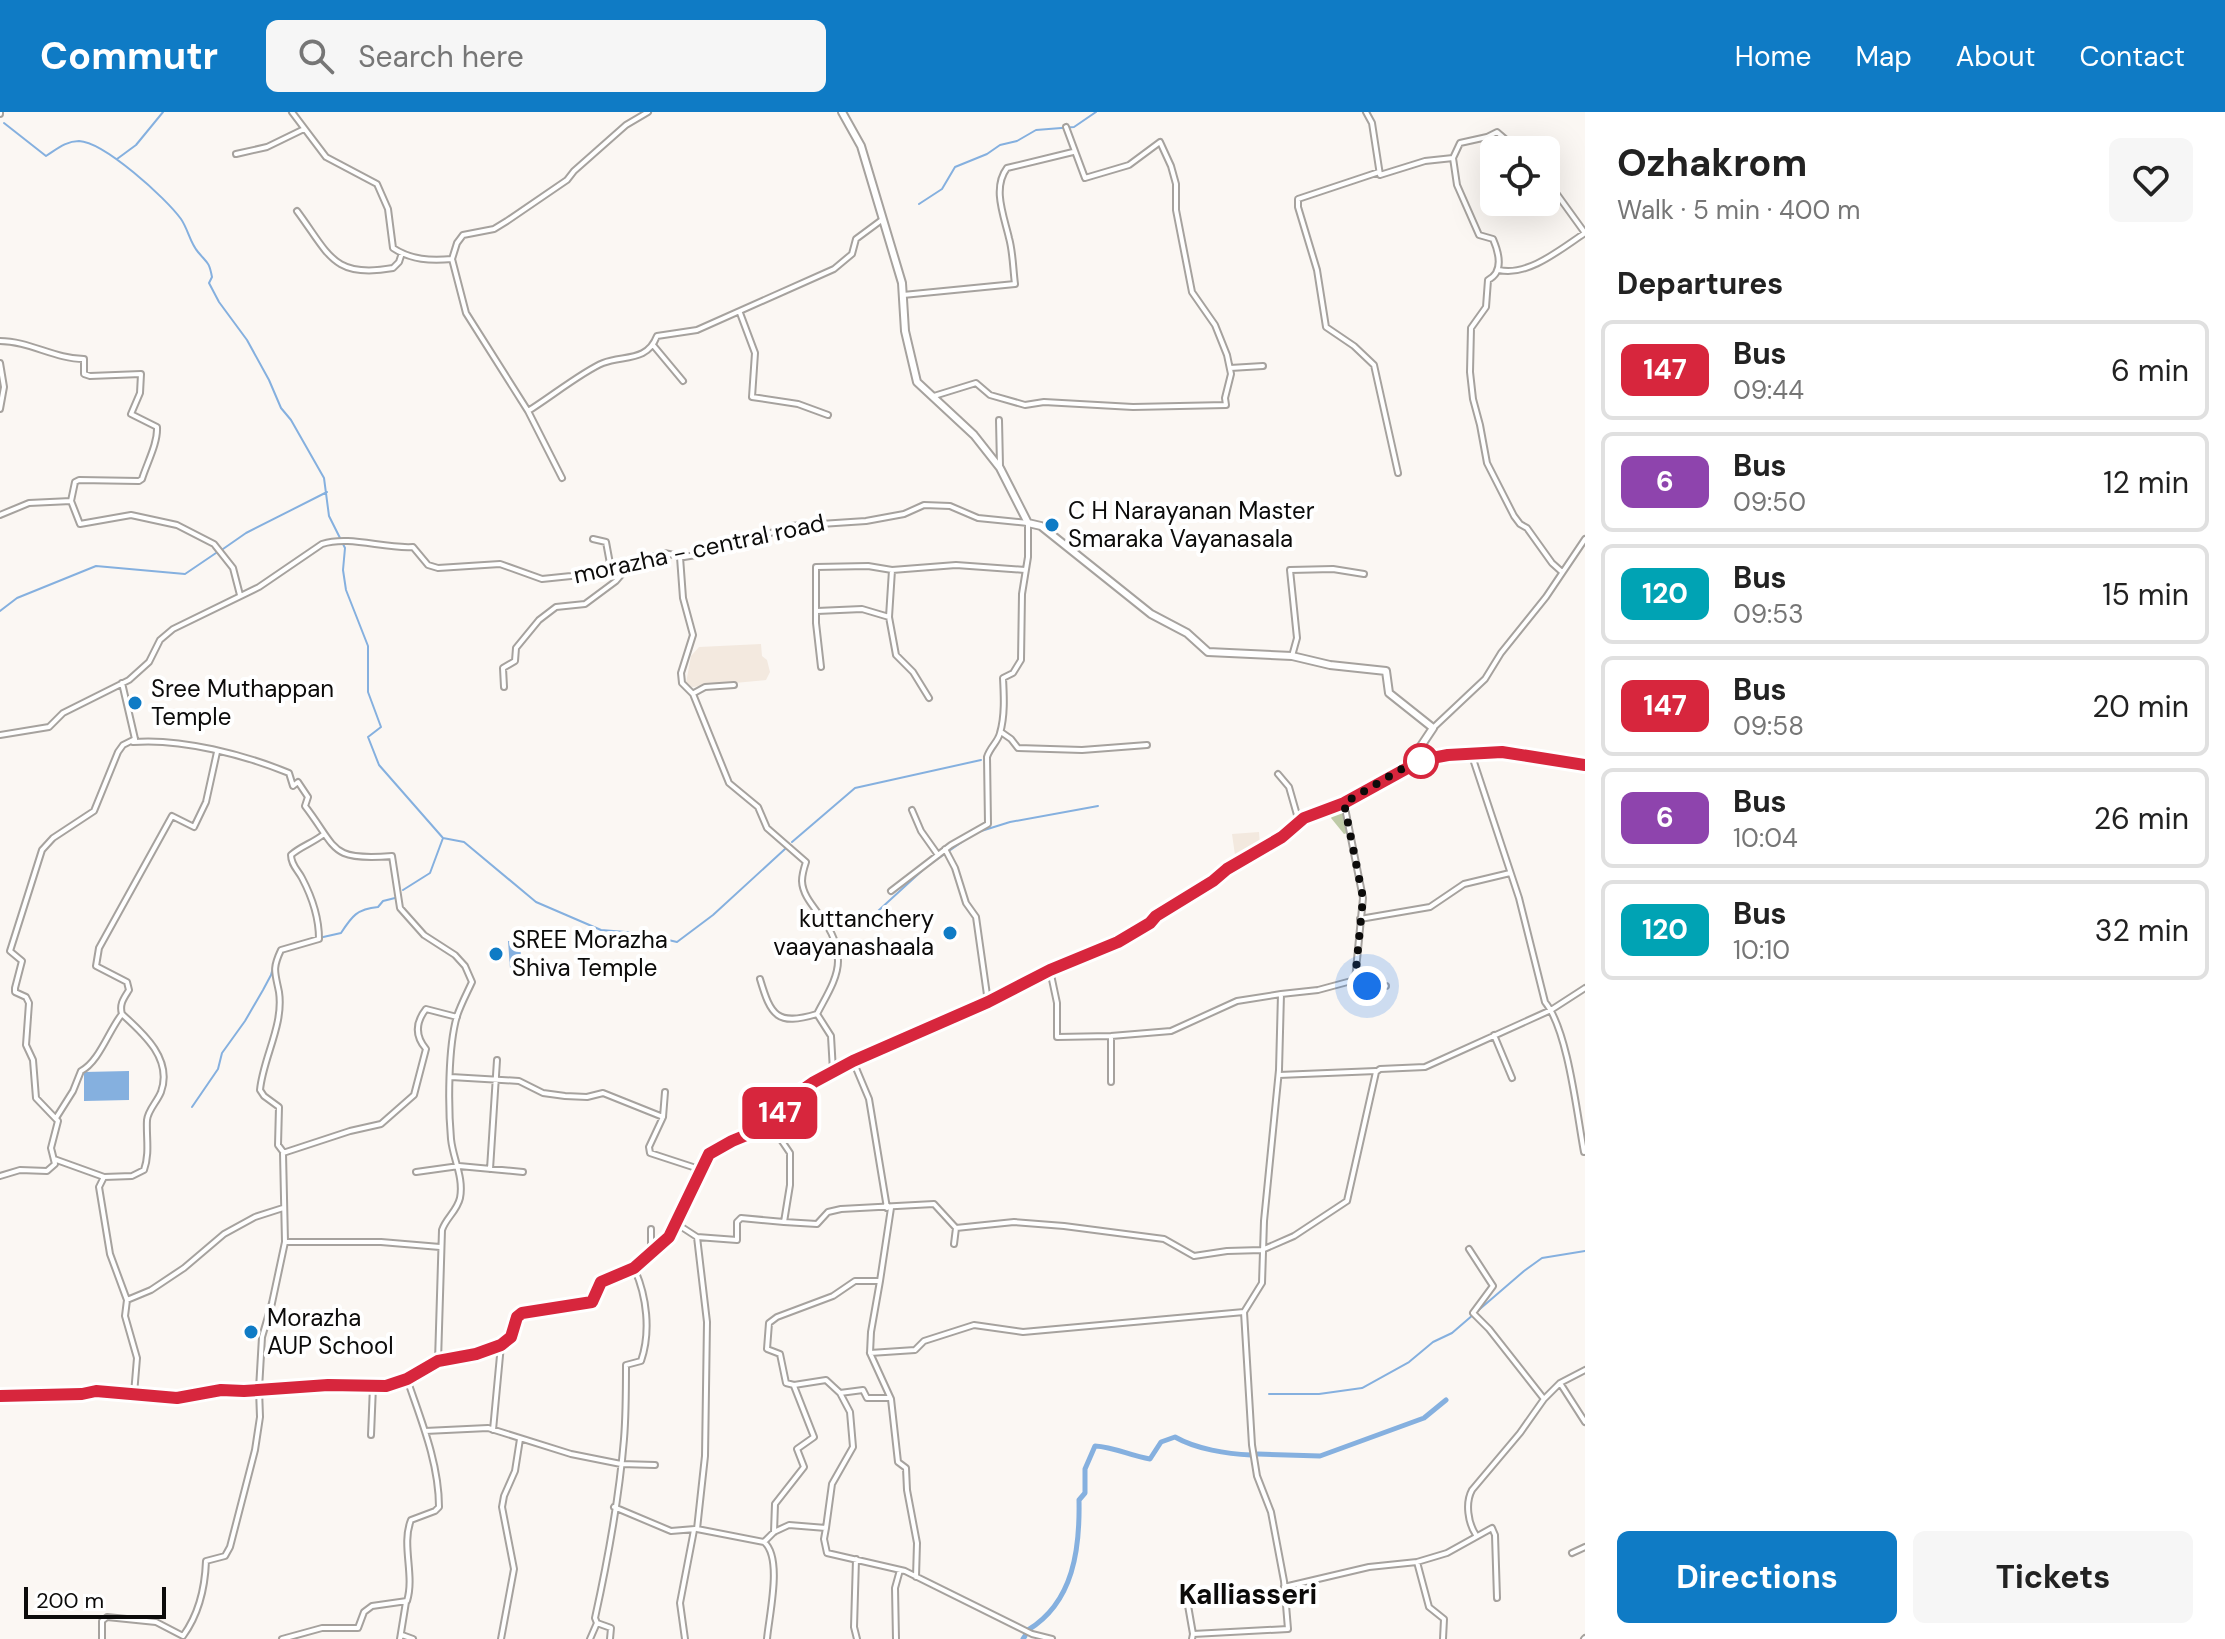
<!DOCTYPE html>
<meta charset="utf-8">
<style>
body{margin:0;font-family:"DM Sans",sans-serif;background:#f6f6f6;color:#222;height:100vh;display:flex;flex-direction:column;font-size:30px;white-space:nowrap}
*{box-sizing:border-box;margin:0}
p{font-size:26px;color:#767676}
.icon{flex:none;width:44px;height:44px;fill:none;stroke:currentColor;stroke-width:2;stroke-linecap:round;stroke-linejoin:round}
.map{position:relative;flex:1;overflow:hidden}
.sheet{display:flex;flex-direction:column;background:#fff;width:640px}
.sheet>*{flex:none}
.badge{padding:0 16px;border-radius:12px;font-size:28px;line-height:52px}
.fabs{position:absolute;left:1480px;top:24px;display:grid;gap:16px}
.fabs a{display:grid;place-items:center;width:80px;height:80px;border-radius:12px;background:#fff;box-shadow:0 8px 32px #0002;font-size:40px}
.scale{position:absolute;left:24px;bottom:20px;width:142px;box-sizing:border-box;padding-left:8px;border:4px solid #0c0b0a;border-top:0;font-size:22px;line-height:28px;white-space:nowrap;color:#0c0b0a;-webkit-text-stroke:6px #fff;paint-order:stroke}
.you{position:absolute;width:40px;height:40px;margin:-20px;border:6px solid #fff;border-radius:50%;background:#1a73e8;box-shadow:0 0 0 12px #1a73e833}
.map>.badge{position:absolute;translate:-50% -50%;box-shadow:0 0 0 4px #fff}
h2{padding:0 32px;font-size:30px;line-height:72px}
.round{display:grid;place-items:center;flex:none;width:84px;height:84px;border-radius:12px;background:#f6f6f6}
.head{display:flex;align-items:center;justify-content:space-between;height:136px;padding:0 32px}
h1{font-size:38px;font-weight:700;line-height:60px}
.cta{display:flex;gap:16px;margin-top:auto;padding:16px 32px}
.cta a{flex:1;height:92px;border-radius:12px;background:#0f7bc5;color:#fff;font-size:32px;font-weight:700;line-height:92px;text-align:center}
.cta a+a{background:#f6f6f6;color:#222}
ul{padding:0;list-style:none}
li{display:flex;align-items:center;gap:24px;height:100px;margin:0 16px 12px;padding:0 16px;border:4px solid #e0e0e0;border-radius:12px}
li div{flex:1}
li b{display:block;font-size:30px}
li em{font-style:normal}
li .badge{min-width:88px;font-weight:700;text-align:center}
header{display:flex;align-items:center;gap:48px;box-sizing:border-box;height:112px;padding:0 40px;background:#0f7bc5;color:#fff}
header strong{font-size:38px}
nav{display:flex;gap:44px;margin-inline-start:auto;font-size:28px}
.search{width:560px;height:72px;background:#f6f6f6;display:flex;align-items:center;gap:20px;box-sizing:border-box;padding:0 28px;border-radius:12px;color:#767676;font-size:30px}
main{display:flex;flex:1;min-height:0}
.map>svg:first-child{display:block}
.built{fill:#f3e9df}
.green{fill:#becaa7}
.water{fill:#85b0df}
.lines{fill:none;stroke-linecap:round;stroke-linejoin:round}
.stream{stroke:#85b0df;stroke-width:2}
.canal{stroke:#85b0df;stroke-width:5}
.street-casing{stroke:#a6a29e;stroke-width:8}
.secondary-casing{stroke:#a6a29e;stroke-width:10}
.street{stroke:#fff;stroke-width:4}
.secondary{stroke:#fff;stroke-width:6}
.line-casing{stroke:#fff;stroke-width:18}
.line{stroke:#d7263d;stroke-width:12}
.walk{stroke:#0c0b0a;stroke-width:8;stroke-dasharray:0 14.4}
.poi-dot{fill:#0f7bc5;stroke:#fff;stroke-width:3}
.stop-dot{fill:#fff;stroke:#d7263d;stroke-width:4}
.labels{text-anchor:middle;stroke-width:8;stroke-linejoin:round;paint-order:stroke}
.poi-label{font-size:24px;fill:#0c0b0a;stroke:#fff;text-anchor:start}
.street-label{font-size:24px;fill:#0c0b0a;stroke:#fff}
.quarter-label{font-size:28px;font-weight:bold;fill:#0c0b0a;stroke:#fff}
</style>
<header>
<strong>Commutr</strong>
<div class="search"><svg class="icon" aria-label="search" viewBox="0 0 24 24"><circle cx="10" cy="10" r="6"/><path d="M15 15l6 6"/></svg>Search here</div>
<nav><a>Home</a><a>Map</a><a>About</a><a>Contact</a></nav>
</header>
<main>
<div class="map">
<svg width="1585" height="1527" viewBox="0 0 1585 1527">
<rect width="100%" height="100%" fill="#fbf7f3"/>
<path class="built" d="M 761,532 L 762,544 L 767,548 L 770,560 L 766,568 L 692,575 L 686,571 L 691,544 L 699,535 Z
M 1259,720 L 1260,734 L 1239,745 L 1235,743 L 1232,722 Z"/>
<path class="green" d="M 1344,699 L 1347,721 L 1344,722 L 1331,706 L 1333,700 Z"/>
<path class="water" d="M 508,829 L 520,829 L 521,847 L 517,847 L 516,855 L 510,856 Z
M 129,959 L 129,988 L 84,989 L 84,960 Z"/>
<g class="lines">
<path class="stream" d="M 4,11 L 46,44 C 57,37 66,29 79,29 C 104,30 166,86 181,107 C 188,117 190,131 198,140 C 207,151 209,149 212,165 L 209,171 L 219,190 L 247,228 L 269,268 L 281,296 L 291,308 L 324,366 L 329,404 L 345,436 L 343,458 L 346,478 L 368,534 L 368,580 L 381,615 L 368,625 L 379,653 L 443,726 L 464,730 L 536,790 L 601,818 L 638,821 L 677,830 L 713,803 L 785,737
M 117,47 L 136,33 L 163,0
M 919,92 L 942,77 L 955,55 L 987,42 L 1000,33 L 1017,29 L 1036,18 L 1074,15 L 1096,0
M 223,437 L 246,421 L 327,380
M 0,499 L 17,486 L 96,454 L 185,462 L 216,441
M 978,720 L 1010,710 L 1098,694
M 792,730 L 855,676 L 981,648
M 403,778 L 430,761 L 443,726
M 869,803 L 878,799 L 926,755 L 969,725
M 301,830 L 341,821 C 352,804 357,797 378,795 L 383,789 L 395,786
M 192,995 L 218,957 L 222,941 L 245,909 L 263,878 L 271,863 L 275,848
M 1269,1282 L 1319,1282 L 1362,1276 L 1409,1250 L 1433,1230 L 1452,1221 L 1524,1159 L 1542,1146 L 1585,1139"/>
<path class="canal" d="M 1258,1342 L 1320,1344 L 1424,1306 L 1446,1288
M 1028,1518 C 1074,1490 1080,1436 1079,1388 L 1085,1381 L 1085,1357 L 1095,1334 C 1115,1335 1130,1344 1150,1347 L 1161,1330 L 1175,1325 C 1196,1337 1227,1342 1251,1343
M 1023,1527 L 1025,1524"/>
<g class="street-casing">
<path id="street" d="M 292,0 L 326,45 L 377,72 L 388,97 L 393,136 C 411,148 431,149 452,147 L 457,131 L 463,123 L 494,117 L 507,109 L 567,68 L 574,59 L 626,13 L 648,0
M 1366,0 L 1372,11 L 1380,63 L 1425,49 L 1453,46 L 1457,73 L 1479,123 L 1493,127 C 1499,141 1504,160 1488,168 L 1486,195 L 1471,216 L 1470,260 L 1473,287 L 1480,313 L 1487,351 L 1514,404 L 1520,412 L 1527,416 L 1552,451 L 1562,460
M 0,2 L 0,0
M 236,42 L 267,35 L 304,17
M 1453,46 L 1460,31 L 1487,25 L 1497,20 L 1518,38
M 1379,60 L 1298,87 L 1298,95 L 1317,158 L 1326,215 L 1354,234 L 1374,253 L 1398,361
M 297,99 C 329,142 333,167 393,156 L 399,150 L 402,141
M 452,147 L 466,201 L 528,299 L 562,366
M 1499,158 C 1528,165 1562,136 1585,121 L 1546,67
M 903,183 L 1015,172 C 1013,157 1013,140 1009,126 C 1004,104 992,76 1007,56 L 1073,40
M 740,201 L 755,241 L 752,285 L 798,292 L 828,303
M 0,229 C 29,229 55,247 84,247 L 84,262 L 90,264 L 141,262 L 140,281 L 131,302 L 157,315 C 158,331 147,351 142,367 L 139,369 L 79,368 L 75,370 L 71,389
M 653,233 L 683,269
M 0,251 L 4,275 L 0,297
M 1230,256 L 1263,254
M 934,284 L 976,271 L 990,283 L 1025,293 L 1044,290 L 1133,295 L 1226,293 L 1225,286 L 1231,262 L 1227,243 L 1215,213 L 1192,180 L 1176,98 L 1176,72 L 1171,54 L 1160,30 L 1129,53 L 1085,66 L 1066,15
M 528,299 C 548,287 583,259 603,251 C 624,243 647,250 657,224 L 697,218 L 834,157 L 852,142 L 856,127 L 883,107
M 999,308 L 1000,354
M 0,403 L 29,391 L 71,389 L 80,412 L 131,403 L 177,413 L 214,432 L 233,456 L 240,483
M 593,427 L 606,430 L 611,457
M 680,445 L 683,486 L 693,523 L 681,561 L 682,571 L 693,582 L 729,671 L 758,695 L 767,716 L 806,750 C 804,756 802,763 802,769 C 803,795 838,810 838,849 C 838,867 825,886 817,902 L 831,924 L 833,959
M 892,458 L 889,505 L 896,543 L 913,560 L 929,586
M 817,499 L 862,497 L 889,505
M 1292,544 L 1297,526 L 1290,458 L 1333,457 L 1364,462
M 821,555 L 816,511 L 816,455 L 868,454 L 892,458 L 956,453 L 1025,458
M 504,575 L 503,556 L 515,549 L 516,536 L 539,508 L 556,495 L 585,492 L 616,469 L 622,462 L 623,453
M 694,581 L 705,575 L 734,573
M 1433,616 L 1485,567 L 1501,541 L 1546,485 L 1585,427
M 1001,620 L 1011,627 L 1018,636 L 1082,638 L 1147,633
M 0,623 L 49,615 L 63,601 L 129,568 L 149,550 L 160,528 L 173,517 L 259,475 L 322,432 C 350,423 383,437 413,435 L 428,453 L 438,456 L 500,452 L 542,467 L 571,464 L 611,457 L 664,441 L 684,445 L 696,443 L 734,434 L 790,414 L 866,409 L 904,402 L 924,393 L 950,394 L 978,406 L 1028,411 L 1028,445 L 1022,482 L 1021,548 L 1013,561 L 1003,566 C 1004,584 1005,604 1000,621 C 998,630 990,635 987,645 L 988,712 L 951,733 L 891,779
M 133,630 C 181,626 245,643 289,661 L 293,674 L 298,670 L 308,685 L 305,694 C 338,737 329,749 392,744 L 400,796 L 424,823 L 455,843 L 465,854 L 472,870 C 467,881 461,892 457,904 C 448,935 448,994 451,1027 C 453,1047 464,1065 460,1086 C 457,1099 446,1106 442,1118 L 438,1249
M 1471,641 L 1519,786 L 1545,890 C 1568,918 1577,1003 1584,1040
M 1278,662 L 1289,675 L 1299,710
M 912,698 L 921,719 L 938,743
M 945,737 L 955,756 L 966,791 L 976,805 L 988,890
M 1360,807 L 1430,795 L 1464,772 L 1510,761
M 1050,858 L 1057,891 L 1057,925 L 1111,924 L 1171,919 L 1237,889 L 1281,882
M 760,867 C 771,904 777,914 817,902
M 1355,868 L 1367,874 L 1386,874
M 122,902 C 143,921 173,947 161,980 C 157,990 148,998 147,1008 C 146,1025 150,1041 144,1058 L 132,1064 L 104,1065 L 99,1075 L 110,1142 L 127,1188 L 125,1204 L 137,1246 L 134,1282
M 1494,923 L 1512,966
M 1111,924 L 1111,970
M 853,949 L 869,987 L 887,1096
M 1279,963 L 1376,959
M 451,965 L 519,969 L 543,981 L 565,984 L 587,985 L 603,981 L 663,1005 L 649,1035 L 650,1041 L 702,1058
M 663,1005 L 665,980
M 56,1006 L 73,979 L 81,959 C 99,950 109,918 122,902 C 119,892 124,886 129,878 L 127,870 L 96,854 L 99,836 L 172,704 L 194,715 L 206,690 L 217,640
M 284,1041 L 278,1033 L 279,995 L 264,984 L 260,978 C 263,946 284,913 279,880 C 275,860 272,857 281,838 L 319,827 C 319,806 312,785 302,766 C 298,758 291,753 291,743 C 301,734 313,731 324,722
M 54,1047 L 104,1065
M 490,1057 L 497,948
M 416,1060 L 459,1054 L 523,1060
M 0,1064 L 20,1058 L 47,1059 L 55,1052 L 51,1036 L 58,1009 L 36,986 L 33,948 L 26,933 L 29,891 L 26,885 L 15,880 L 15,876 L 22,849 L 10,839 L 42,738 L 53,726 L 94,699 L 118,640 L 123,633 L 135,627 L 122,571
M 784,1110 L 817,1112 L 828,1100 L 841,1097 L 934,1092 L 956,1116 L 1014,1110 L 1064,1114 L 1164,1127 L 1194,1144 L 1227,1139 L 1262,1138 L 1294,1124 L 1347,1089 L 1376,960 L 1380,957 L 1425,955 L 1551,898 L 1585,876
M 677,1112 L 697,1125 L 707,1210 L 705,1344 L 697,1417 L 764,1430 C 783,1446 769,1503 767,1527
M 651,1117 L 651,1140
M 697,1125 L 737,1128 L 737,1110 L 741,1106 L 784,1110 L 790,1073 L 790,1041 L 771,1013
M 285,1130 L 381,1130 L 440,1135
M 954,1132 L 956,1116
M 1469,1137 L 1493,1174 L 1473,1201 L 1489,1217 L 1544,1287
M 127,1188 L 151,1178 L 184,1156 L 224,1122 L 255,1105 L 283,1096
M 870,1241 L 871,1220 L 880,1169
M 1560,1271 L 1585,1310
M 840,1281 L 826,1268 L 794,1273 L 786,1271 L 780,1242 L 767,1237 L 769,1211 L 777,1205 L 833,1184 L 855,1169 L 880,1169 L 891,1096
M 493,1318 L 501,1233
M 425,1319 L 488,1316 L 571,1342 L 621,1352 L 655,1353
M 371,1323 L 373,1274
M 614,1395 L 671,1419 L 695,1417
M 826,1416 L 824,1427 L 827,1441 L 905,1459 L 1032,1522 L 1052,1527
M 774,1420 L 775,1392 L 804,1355 L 797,1337 L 814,1325 L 794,1274
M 1476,1423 C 1468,1411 1465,1391 1472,1378 L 1520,1321 L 1544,1287 L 1560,1271 L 1585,1258
M 764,1430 L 774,1420 L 789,1413 L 826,1416 L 832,1372 L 853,1335 L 850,1300 L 840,1281 L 863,1278 L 867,1286 L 889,1286
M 1572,1441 L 1585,1435
M 856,1447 L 854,1515 L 857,1527
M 1417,1450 L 1429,1495 L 1444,1507 L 1443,1527
M 916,1465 L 917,1431 L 907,1378 L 906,1356 L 898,1350 L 891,1287 L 870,1241 L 915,1238 L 924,1229 L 974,1213 L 1023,1220 L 1244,1200
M 1284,1475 L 1369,1455 L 1417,1450 L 1447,1441 L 1492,1416 L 1495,1423 L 1497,1486
M 1186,1482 L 1193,1522
M 402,1523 L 413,1527
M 102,1527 L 102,1509 L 107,1505 L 156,1510 L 183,1524 C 199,1502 205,1476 206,1449 L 225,1444 L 230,1435 L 255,1338 L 260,1305 L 259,1277 L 262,1225 L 272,1191 L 285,1130 L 283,1041 L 350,1019 L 381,1012 L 414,983 L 426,937 C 415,924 415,911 426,897 L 457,905
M 282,1527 L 322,1516 L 358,1516 L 364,1500 L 372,1494 L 407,1489 C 415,1463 401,1433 411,1408 L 435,1399 L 439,1395 C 439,1351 421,1308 407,1267
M 400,1527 L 406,1490
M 501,1527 L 514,1457 L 502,1395 L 504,1384 L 515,1359 L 520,1327
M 590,1527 L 597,1511
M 610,1527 L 611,1516 L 597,1511 L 595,1506 C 608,1447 619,1388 624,1327 C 626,1303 626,1278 626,1253 L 641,1249 C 651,1220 647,1184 634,1156
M 685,1527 L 680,1491 L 694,1418
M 896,1527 L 895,1476 L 900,1458
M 1192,1527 L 1193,1522 L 1288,1517 L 1284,1469 L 1271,1400 L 1257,1364 L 1252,1333 L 1244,1200 L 1262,1171 L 1264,1109 L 1279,958 L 1281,882 L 1318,878 L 1355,868 L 1363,786 L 1344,691
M 1584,1527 L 1585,1526"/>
</g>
<g class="secondary-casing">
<path id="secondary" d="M 842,0 L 861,34 L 902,171 L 905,219 L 917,270 L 974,323 L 1000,356 L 1028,411 L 1041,414 L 1151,502 L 1187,521 L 1208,540 L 1292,544 L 1330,553 L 1386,559 L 1389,581 L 1433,616 L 1409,652
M 0,1284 L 96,1279 L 177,1286 L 221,1278 L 386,1274 C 407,1268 423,1254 443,1247 C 463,1240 491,1244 508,1228 C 516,1220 513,1208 522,1201 L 592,1190 L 601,1170 L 634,1156 L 669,1125 L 709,1042 L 732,1029 L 771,1013 L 797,982 L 853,949 L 988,890 L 1060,854 L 1118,830 L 1150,811 L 1156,804 L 1213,769 L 1227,757 L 1282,725 L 1304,706 L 1344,691 L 1422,648 L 1448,643 L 1502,640 L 1538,644 L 1585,653"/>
</g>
<use href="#street" class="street"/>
<use href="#secondary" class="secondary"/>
</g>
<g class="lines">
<g class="line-casing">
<path id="line" d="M 0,1284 L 82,1282 L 96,1279 L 177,1286 L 221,1278 L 244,1279 L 328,1273 L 386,1274 L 407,1267 L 438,1249 L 476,1242 L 501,1233 L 511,1225 L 517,1205 L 522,1201 L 592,1190 L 601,1170 L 634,1156 L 669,1125 L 709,1042 L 732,1029 L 771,1013 L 797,982 L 814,970 L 853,949 L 988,890 L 1050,858 L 1118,830 L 1150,811 L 1156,804 L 1213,769 L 1227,757 L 1282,725 L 1304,706 L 1344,691 L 1422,648 L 1448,643 L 1502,640 L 1585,653"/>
</g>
<use href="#line" class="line"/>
<path class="walk" d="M 1367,874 L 1355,868 L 1363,786 L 1344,691 L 1407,654 L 1421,649"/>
</g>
<g class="poi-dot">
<circle cx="1052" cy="413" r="8"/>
<circle cx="135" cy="591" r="8"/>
<circle cx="950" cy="821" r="8"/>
<circle cx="496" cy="842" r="8"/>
<circle cx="251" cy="1220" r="8"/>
</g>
<circle class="stop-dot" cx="1421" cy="649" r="16"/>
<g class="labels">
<g class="poi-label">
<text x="1068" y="407">C H Narayanan Master<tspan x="1068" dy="28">Smaraka Vayanasala</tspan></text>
<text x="151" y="585">Sree Muthappan<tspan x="151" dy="28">Temple</tspan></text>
<text x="934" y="815" text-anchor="end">kuttanchery<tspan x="934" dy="28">vaayanashaala</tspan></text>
<text x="512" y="836">SREE Morazha<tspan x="512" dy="28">Shiva Temple</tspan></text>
<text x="267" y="1214">Morazha<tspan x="267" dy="28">AUP School</tspan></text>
</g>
<g class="street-label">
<text transform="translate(699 437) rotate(-12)" y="8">morazha - central road</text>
</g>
<g class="quarter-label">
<text x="1248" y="1492">Kalliasseri</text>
</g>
</g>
</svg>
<div class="fabs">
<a><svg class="icon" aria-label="locate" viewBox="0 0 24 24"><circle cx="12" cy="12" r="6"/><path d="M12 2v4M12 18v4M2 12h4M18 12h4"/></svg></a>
</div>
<div class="scale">200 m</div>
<div class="you" style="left:1367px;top:874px"></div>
<b class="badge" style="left:780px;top:1001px;background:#d7263d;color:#fff">147</b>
</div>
<section class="sheet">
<div class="head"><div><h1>Ozhakrom</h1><p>Walk · 5 min · 400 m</p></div><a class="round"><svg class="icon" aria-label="heart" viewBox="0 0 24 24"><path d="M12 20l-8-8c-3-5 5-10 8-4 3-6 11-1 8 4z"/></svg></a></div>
<h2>Departures</h2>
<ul>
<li><span class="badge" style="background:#d7263d;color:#fff">147</span><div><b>Bus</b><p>09:44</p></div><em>6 min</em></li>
<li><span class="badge" style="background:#8e44ad;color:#fff">6</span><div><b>Bus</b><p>09:50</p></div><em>12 min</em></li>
<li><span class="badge" style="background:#00a3b4;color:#fff">120</span><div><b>Bus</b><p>09:53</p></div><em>15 min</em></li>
<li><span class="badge" style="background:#d7263d;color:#fff">147</span><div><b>Bus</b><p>09:58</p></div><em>20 min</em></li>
<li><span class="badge" style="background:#8e44ad;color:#fff">6</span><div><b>Bus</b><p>10:04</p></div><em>26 min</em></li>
<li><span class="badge" style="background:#00a3b4;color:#fff">120</span><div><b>Bus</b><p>10:10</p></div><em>32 min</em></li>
</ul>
<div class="cta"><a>Directions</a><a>Tickets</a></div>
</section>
</main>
